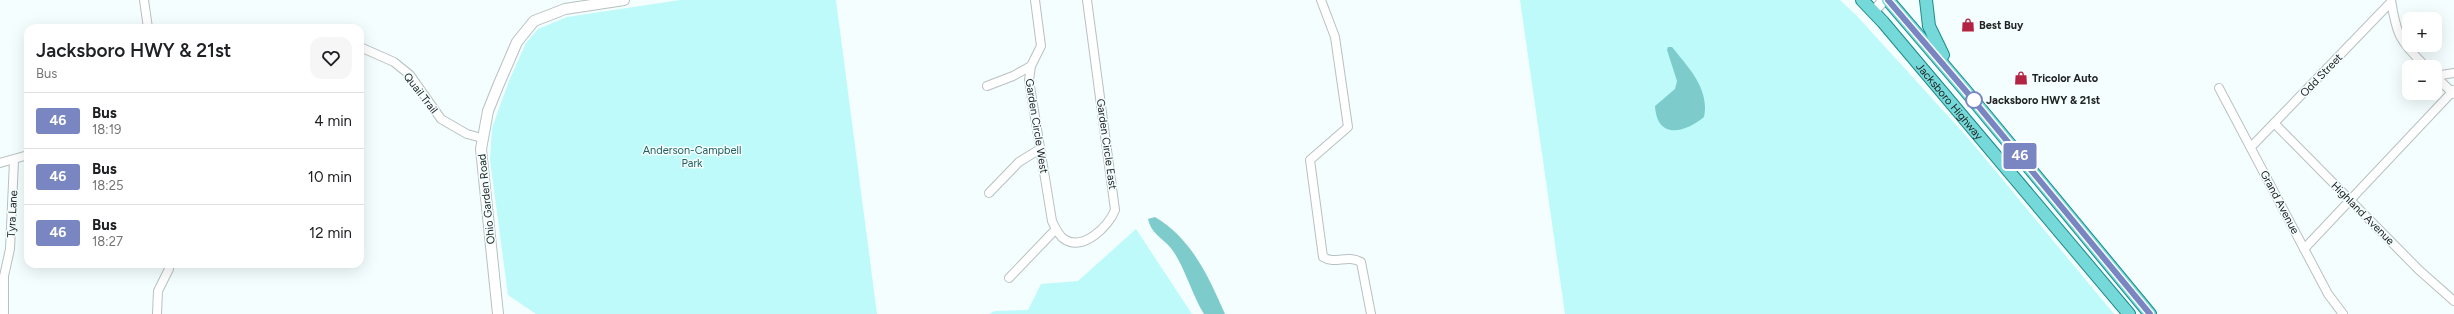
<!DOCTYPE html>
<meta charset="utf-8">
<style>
body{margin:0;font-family:Figtree,sans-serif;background:#f6f6f6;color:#202124;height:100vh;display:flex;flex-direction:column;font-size:15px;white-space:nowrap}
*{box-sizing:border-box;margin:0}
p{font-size:13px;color:#757577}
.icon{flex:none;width:22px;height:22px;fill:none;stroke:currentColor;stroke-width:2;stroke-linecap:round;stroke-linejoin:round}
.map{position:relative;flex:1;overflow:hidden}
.panel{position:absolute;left:24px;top:24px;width:340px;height:244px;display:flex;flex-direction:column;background:#fff;border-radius:12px;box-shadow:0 4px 16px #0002}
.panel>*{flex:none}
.badge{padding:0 8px;border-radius:3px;font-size:14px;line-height:26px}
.buttons{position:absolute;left:2402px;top:12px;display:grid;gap:8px}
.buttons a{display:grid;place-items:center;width:40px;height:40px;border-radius:8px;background:#fff;box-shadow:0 4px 16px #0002;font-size:20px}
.map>.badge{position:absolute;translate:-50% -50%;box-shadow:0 0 0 2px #fff}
.round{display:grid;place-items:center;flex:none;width:42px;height:42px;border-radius:12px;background:#f6f6f6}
.summary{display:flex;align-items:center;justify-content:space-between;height:68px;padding:0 12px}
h1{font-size:19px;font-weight:600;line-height:30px}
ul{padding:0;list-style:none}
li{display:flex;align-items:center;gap:12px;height:56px;padding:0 12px;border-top:1px solid #e0e0e0}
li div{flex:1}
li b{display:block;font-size:15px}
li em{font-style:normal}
li .badge{min-width:44px;font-weight:700;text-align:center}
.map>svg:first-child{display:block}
.green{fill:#befafa}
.water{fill:#7dcbcb}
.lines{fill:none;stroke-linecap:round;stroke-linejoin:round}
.minor-casing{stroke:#b8c1c0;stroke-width:10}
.tertiary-casing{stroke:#b8c1c0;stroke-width:12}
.primary-casing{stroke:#1c8989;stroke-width:14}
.minor{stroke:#fff;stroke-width:8}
.tertiary{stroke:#fff;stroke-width:10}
.primary{stroke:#75d9d9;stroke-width:12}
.line-casing{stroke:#fff;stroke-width:9}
.line{stroke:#7986c2;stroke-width:6}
.stop-dot{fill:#fff;stroke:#7986c2;stroke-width:2}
.labels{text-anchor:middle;stroke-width:3;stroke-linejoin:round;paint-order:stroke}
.poi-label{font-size:11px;font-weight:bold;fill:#212424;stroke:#f4fefe;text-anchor:start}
.street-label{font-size:11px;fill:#212424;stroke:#f4fefe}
.stop-label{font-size:11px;font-weight:bold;fill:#212424;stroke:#f4fefe;text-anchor:start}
.park-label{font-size:11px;fill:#216162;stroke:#f4fefe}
</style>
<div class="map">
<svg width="2454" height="314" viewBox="0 0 2454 314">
<rect width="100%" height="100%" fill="#f4fefe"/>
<path class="green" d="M 680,0 L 836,0 L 877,314 L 536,314 L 508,295 L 490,160 L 492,128 L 509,81 L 526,43 L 538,29 L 567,17 Z
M 1520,0 L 1840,0 L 1857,16 L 1968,138 L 2114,314 L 1565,314 Z
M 1136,229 L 1192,314 L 989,314 L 995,311 L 1028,310 L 1041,284 L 1078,281 Z"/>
<path class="water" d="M 1668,47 L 1672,47 C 1688,67 1710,89 1704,117 C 1685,133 1657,140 1655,106 L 1675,89 L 1677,81 L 1667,50 Z
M 1155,217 C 1192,239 1208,276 1225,314 L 1204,314 C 1192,295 1183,262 1170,247 C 1161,237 1151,233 1148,219 Z"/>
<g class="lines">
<g class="minor-casing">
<path id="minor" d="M 144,0 L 148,28
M 1035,0 L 1041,46 L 1031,66 L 1029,80 L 1052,221 C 1055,227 1058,235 1064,239 C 1083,252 1109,226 1115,210 L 1087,0
M 1321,0 L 1335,37 L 1348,127 L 1310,160 L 1323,257 C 1336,265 1346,254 1361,262 L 1371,314
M 2391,0 C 2397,38 2400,40 2426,67
M 360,47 L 394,62 L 410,75 L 441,119 L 467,134 L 482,138
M 2435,76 L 2454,94
M 2435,76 L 2454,73
M 987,86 L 1013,76 L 1031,66
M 2219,88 L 2328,294 L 2343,314
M 2274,123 L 2419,270 L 2454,301
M 2251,147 L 2391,2
M 0,163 L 28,155
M 989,193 L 1019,162 L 1040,149
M 2304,249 L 2454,90
M 1009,278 L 1056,229
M 4,314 L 4,276 L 10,249 L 14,161
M 157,314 L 158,291 L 169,269 L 168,264"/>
</g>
<g class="tertiary-casing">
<path id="tertiary" d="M 1874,11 L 1884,0
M 498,314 L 481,149 L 488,111 L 498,86 L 517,42 L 534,21 L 565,9 L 624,0"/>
</g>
<g class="primary-casing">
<g id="primary">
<path id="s1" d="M 1862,0 L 1883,22 L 2129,314"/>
<path d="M 1888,0 L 1965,90 L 2150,314"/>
<path d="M 1926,0 L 1929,26 L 1943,55"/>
</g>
</g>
<use href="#minor" class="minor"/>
<use href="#tertiary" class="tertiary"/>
<use href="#primary" class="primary"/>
</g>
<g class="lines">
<g class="line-casing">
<path id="line" d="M 1888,0 L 1965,90 L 2150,314"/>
</g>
<use href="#line" class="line"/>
</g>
<defs>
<g id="shop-bare" transform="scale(1.08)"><path d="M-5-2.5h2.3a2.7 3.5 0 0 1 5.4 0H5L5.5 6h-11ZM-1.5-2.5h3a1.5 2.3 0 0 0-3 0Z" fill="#b52342" stroke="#f4fefe" stroke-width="2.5" paint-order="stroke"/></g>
</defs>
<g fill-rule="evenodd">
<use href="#shop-bare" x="1968" y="25"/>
<use href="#shop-bare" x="2021" y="78"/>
</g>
<circle class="stop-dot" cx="1974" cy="100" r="8"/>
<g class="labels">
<g class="poi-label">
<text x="1979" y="29">Best Buy</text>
<text x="2032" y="82">Tricolor Auto</text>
</g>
<g class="street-label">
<text transform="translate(2321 75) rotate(-46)" y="4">Odd Street</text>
<text transform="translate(421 93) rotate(52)" y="4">Quail Trail</text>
<text dy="4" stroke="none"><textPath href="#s1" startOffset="134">Jacksboro Highway</textPath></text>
<text transform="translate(1037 126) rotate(81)" y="4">Garden Circle West</text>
<text transform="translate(1107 144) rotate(82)" y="4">Garden Circle East</text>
<text transform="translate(486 199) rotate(-96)" y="4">Ohio Garden Road</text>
<text transform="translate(2280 202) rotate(62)" y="4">Grand Avenue</text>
<text transform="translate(2363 213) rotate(45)" y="4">Highland Avenue</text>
<text transform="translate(12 214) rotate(-87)" y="4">Tyra Lane</text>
</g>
<g class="stop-label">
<text x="1986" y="104">Jacksboro HWY &amp; 21st</text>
</g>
<g class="park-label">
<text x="692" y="154">Anderson-Campbell<tspan x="692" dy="13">Park</tspan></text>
</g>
</g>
</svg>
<div class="buttons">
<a>+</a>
<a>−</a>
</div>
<b class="badge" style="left:2020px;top:156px;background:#7986c2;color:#fff">46</b>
<section class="panel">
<div class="summary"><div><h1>Jacksboro HWY &amp; 21st</h1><p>Bus</p></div><a class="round"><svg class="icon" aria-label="heart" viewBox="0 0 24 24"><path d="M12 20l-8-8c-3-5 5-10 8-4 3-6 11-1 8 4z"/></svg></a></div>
<ul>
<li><span class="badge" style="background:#7986c2;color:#fff">46</span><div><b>Bus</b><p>18:19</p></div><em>4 min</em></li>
<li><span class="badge" style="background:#7986c2;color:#fff">46</span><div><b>Bus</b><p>18:25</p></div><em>10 min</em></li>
<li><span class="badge" style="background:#7986c2;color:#fff">46</span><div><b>Bus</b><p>18:27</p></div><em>12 min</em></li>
</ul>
</section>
</div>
